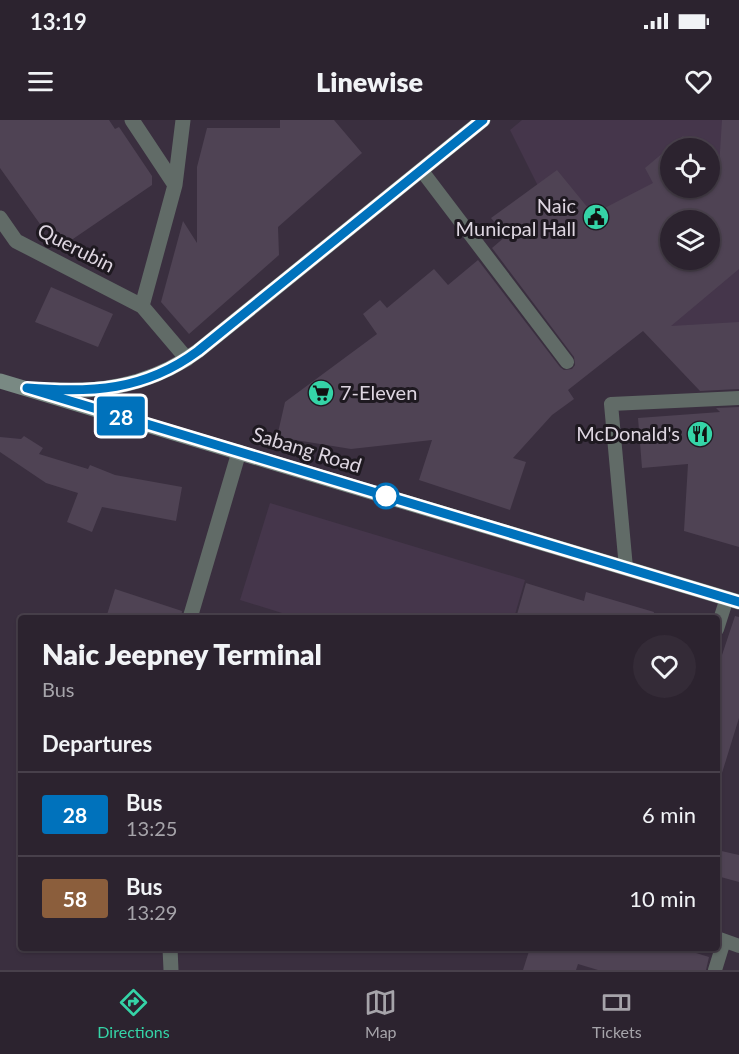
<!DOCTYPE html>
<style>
body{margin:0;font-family:Lato,sans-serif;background:#342b37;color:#f1f3f6;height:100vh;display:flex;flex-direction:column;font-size:22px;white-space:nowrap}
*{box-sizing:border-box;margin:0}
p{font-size:20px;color:#a6a4aa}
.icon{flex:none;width:33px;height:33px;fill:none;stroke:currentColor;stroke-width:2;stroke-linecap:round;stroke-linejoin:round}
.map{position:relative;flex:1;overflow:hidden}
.panel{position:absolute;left:18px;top:495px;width:702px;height:336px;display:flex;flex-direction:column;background:#2c232f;border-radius:6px;box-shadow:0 2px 4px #0004,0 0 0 2px #48404b}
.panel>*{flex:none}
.badge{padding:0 12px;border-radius:4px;font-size:21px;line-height:39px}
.fabs{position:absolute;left:660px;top:18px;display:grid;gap:12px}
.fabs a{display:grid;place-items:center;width:60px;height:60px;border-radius:50%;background:#2c232f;box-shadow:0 2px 4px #0004,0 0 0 2px #48404b;font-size:30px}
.map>.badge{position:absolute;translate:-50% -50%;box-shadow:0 0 0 3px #fff}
h2{padding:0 24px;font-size:22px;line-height:54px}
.round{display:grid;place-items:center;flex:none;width:63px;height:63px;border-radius:32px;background:#342b37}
.overview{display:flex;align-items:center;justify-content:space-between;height:102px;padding:0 24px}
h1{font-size:28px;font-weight:800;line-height:45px}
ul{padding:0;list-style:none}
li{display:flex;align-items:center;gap:18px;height:84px;padding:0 24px;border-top:2px solid #48404b}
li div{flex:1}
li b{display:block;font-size:22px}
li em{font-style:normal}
li .badge{min-width:66px;font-weight:700;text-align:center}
.status{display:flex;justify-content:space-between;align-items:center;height:42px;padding:0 30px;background:#2c232f;direction:ltr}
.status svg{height:16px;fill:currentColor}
header{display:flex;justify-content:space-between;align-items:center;height:78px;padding:0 24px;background:#2c232f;font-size:27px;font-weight:800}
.menu{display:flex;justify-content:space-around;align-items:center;height:84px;border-top:2px solid #48404b;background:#2c232f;font-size:16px;color:#a6a4aa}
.menu a{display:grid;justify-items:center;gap:3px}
.menu .selected{color:#35d4a7}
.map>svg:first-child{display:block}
.built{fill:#45364b;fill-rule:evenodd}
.building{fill:#4f4354;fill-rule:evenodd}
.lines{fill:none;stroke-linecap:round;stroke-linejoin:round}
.lane{stroke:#616b67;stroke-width:14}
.street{stroke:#616b67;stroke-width:15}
.secondary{stroke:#798983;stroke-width:15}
.line-casing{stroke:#fff;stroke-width:14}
.line{stroke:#0072bc;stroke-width:9}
.stop-dot{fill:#fff;stroke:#0072bc;stroke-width:3}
.labels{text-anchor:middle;stroke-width:6;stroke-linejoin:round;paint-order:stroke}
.poi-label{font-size:20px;fill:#ded6e1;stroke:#1e1920;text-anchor:end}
.street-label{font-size:20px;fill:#ded6e1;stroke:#1e1920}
</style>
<div class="status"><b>13:19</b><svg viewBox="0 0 49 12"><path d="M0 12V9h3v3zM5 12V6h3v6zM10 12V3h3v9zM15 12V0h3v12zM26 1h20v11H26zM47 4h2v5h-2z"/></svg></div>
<header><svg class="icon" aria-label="menu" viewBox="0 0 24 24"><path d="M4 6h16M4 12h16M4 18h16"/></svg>Linewise<svg class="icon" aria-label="heart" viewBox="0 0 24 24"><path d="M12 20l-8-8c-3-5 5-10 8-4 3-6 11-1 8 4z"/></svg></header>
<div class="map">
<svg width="739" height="850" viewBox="0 0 739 850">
<rect width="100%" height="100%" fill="#3a2f3f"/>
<path class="built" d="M 522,0 L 739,0 L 739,260 L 692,262 L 566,122 L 510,10 ZM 670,28 L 710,28 L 710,68 L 670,68 ZM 670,100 L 710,100 L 710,140 L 670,140 Z
M 270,383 L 525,460 L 514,498 L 298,498 L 240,480 Z"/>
<path class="building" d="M 0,0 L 109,0 L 115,9 L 119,7 L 152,56 L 152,65 L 70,121 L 40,104 L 0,48 Z
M 280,0 L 334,0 L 362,33 L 278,107 L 279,135 L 189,214 L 161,182 L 183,101 L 197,123 L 197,47 L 207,8 L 280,8 Z
M 722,0 L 739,0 L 739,149 L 671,206 L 739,202 L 739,269 L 700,271 L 643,211 L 568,270 L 574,279 L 552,295 L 513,338 L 526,342 L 510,390 L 419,360 L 432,320 L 351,329 L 277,317 L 285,282 L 377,214 L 363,194 L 380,180 L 387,188 L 434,149 L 448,165 L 478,140 L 560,247 L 564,250 L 572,249 L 575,245 L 574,237 L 492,128 L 506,116 L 491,98 L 557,50 L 593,94 L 653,63 L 645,48 L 683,16 L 693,28 L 670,28 L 670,68 L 710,68 L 710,35 L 719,47 ZM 670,100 L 710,100 L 710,140 L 670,140 Z
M 51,167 L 113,194 L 98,227 L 35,202 Z
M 739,287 L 739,427 L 684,411 L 688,344 L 642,348 L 638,298 L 720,292 L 716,288 Z
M 24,316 L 43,328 L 39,334 L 88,349 L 90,345 L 115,355 L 182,367 L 176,401 L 102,387 L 92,412 L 67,402 L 78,373 L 46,363 L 0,332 L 0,317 L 21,319 Z
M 526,463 L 584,481 L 586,472 L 654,492 L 653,498 L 516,498 Z
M 115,469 L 182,491 L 181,498 L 106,498 Z
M 735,496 L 739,497 L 739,598 L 722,653 L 717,652 L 717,550 Z
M 717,730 L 739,735 L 739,762 L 717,756 Z
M 530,828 L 680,828 L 709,837 L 706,850 L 598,850 L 578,844 L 576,850 L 523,850 Z"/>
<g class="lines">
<path class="lane" d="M 422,51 L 567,242
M 626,448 L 611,284 L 739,278
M 717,509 L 727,478
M 717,818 L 739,826
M 715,850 L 724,821"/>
<path class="street" d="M 132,0 L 175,65
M 183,0 L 175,65 L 142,186 L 187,239
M 0,98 L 16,121 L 142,186
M 190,498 L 239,332
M 170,828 L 171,850"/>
<path class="secondary" d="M 0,261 L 739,482
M 54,270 C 106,273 156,262 198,231 L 483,0"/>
</g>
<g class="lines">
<g class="line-casing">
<path id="line" d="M 483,0 L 198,231 C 144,271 91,273 27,268 L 739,482"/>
</g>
<use href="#line" class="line"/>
</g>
<defs>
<g id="civic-disc" transform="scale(1.35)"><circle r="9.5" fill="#35d4a7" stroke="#1e1920"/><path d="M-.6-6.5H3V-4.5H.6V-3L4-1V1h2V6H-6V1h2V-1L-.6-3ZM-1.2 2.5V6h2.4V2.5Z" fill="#111"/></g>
<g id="supermarket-disc" transform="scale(1.35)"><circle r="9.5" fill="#35d4a7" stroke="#1e1920"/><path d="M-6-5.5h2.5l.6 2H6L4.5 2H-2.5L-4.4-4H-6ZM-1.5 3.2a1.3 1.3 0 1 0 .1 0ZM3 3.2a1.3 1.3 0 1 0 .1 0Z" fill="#111"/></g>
<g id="restaurant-disc" transform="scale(1.35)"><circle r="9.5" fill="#35d4a7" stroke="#1e1920"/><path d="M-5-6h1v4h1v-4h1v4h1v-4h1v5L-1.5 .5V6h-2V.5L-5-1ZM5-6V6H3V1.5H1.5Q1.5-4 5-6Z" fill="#111"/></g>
</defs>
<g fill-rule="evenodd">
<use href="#civic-disc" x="596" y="97"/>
<use href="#supermarket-disc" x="321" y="273"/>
<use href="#restaurant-disc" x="700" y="314"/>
</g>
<circle class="stop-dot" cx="386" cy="376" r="12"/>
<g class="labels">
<g class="poi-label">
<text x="576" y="93">Naic<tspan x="576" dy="23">Municpal Hall</tspan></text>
<text x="340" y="280" text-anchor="start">7-Eleven</text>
<text x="680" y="321">McDonald's</text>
</g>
<g class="street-label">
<text transform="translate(76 128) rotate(27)" y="7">Querubin</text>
<text transform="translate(307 330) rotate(17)" y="7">Sabang Road</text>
</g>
</g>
</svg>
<div class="fabs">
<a><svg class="icon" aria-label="locate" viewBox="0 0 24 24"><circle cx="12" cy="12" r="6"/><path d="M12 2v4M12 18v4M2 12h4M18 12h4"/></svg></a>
<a><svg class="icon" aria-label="layers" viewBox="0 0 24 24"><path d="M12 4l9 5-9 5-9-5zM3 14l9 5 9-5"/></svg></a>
</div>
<b class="badge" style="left:121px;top:296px;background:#0072bc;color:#fff">28</b>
<section class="panel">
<div class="overview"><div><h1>Naic Jeepney Terminal</h1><p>Bus</p></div><a class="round"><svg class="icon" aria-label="heart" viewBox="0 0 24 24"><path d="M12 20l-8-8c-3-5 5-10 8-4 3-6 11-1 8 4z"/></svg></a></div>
<h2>Departures</h2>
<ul>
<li><span class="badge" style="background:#0072bc;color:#fff">28</span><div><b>Bus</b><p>13:25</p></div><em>6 min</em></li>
<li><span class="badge" style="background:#8b5e3c;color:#fff">58</span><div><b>Bus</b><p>13:29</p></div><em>10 min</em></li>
</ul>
</section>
</div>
<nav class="menu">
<a class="selected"><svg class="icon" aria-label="directions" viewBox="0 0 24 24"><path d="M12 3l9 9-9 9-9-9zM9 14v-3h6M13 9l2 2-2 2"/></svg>Directions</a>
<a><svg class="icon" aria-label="map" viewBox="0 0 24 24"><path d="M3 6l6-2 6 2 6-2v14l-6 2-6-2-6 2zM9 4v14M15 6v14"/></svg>Map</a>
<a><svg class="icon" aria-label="tickets" viewBox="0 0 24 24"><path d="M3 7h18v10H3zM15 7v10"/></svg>Tickets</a>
</nav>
